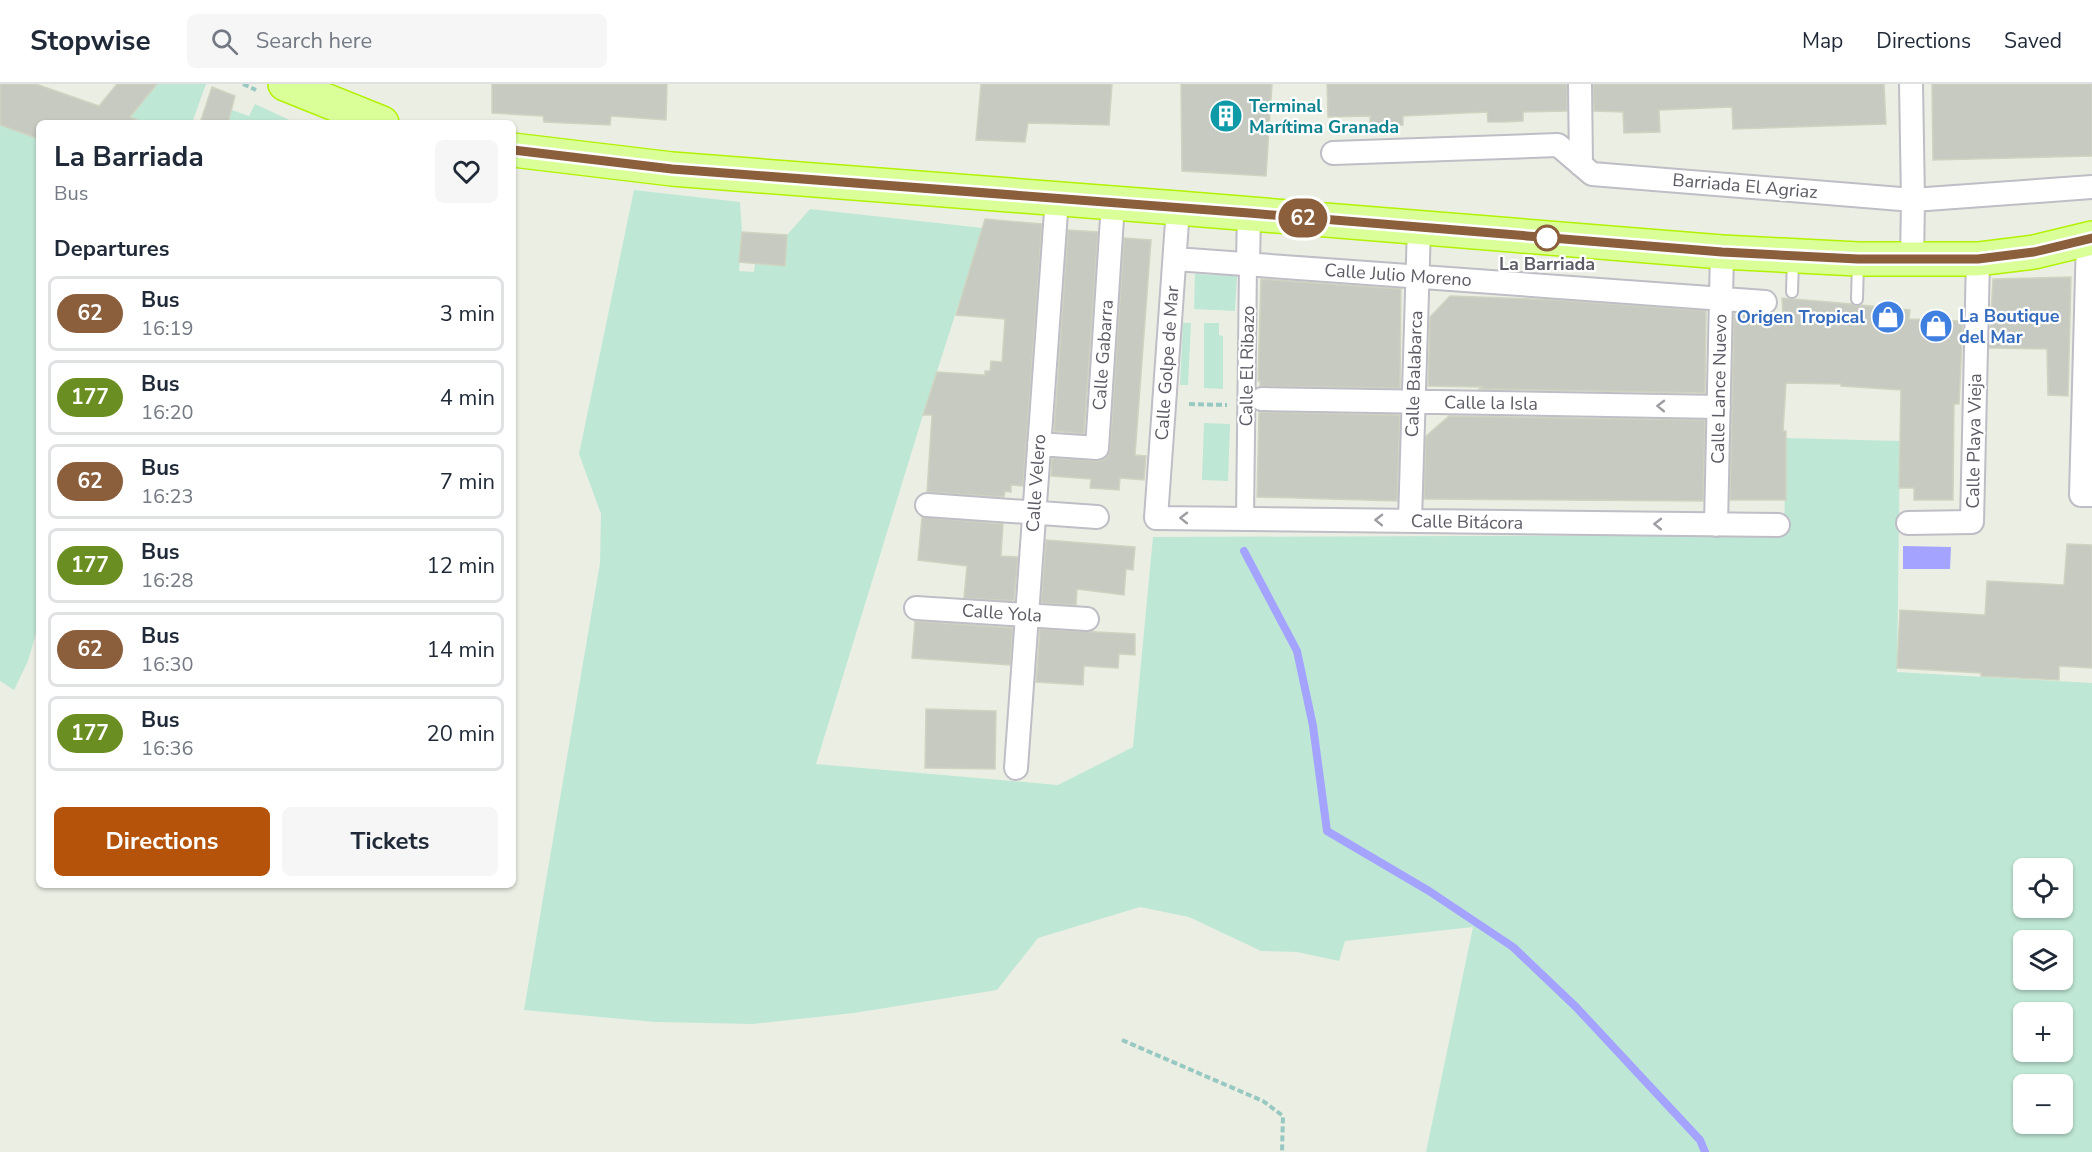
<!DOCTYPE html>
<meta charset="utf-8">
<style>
body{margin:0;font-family:"Nunito Sans",sans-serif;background:#f6f6f7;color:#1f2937;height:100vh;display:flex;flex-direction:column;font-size:22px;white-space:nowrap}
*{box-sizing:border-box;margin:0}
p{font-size:20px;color:#747a83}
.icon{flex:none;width:33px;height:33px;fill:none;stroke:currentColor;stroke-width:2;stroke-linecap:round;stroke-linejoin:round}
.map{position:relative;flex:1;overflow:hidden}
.side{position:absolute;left:36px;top:36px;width:480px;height:768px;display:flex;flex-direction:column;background:#fff;border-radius:9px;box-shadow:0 2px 4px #0004}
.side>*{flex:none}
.badge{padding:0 12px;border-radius:20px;font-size:21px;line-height:39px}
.controls{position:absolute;left:2013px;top:774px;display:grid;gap:12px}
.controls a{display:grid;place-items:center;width:60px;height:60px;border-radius:9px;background:#fff;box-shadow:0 2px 4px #0004;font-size:30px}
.map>.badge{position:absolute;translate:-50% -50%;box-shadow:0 0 0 3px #fff}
h2{padding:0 18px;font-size:22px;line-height:54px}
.round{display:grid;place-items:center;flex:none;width:63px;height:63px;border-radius:9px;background:#f6f6f7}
.summary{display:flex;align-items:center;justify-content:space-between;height:102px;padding:0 18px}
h1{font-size:28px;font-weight:700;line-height:45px}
.button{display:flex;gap:12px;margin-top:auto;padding:12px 18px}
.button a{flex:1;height:69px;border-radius:9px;background:#b45309;color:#fff;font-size:24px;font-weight:700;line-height:69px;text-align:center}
.button a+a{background:#f6f6f7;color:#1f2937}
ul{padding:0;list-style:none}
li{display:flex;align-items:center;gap:18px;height:75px;margin:0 12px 9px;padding:0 6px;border:3px solid #e0e1e3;border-radius:9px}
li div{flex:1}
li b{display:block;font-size:22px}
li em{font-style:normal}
li .badge{min-width:66px;font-weight:700;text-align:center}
header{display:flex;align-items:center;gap:36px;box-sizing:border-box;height:84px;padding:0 30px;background:#fff;border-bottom:2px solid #e0e1e3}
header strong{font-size:28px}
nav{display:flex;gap:33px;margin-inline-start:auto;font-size:21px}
.search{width:420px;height:54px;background:#f6f6f7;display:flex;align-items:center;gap:15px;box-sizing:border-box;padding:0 21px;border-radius:9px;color:#747a83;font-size:22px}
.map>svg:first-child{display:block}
.green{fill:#bfe7d6;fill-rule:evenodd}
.water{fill:#a4a3ff}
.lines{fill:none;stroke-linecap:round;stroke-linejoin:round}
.stream{stroke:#a4a3ff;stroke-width:8}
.building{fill:#c7cac0;stroke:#cfd4c1;stroke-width:1.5}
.service-casing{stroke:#bfbdc5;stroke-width:14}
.pedestrian-casing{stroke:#bfbdc5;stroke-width:20}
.minor-casing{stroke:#bfbdc5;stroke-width:26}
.trunk-casing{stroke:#b2f200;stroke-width:36}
.path{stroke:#97c8c1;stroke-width:4;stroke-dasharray:6 3;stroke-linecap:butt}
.service{stroke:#fff;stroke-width:10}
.pedestrian{stroke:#fff;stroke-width:16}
.minor{stroke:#fff;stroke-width:22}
.trunk{stroke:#daff99;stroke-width:33}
.oneway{stroke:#9e9da3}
.line-casing{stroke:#fff;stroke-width:14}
.line{stroke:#8b5e3c;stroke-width:9}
.stop-dot{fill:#fff;stroke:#8b5e3c;stroke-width:3}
.labels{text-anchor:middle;stroke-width:4.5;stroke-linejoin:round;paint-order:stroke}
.culture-label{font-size:18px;font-weight:bold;fill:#0d838f;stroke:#fff;text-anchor:start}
.street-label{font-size:18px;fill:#5d5b65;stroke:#fff}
.stop-label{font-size:18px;font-weight:bold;fill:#5d5b65;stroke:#fff}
.shop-label{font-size:18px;font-weight:bold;fill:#366cbe;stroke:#fff;text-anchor:start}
</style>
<header>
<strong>Stopwise</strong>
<div class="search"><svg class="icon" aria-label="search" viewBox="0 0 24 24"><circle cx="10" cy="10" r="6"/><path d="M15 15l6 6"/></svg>Search here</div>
<nav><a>Map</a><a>Directions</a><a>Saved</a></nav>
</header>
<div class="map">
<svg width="2092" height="1068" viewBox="0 0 2092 1068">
<rect width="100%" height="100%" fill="#ebefe3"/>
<path class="green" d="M 157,0 L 206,0 L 192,39 L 126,39 Z
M 255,20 L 296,39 L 228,39 L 232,26 L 249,32 Z
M 0,41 L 39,55 L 39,539 L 28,577 L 14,606 L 0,597 Z
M 634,106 L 740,118 L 742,148 L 739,187 L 754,188 L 755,180 L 785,182 L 787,151 L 810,125 L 983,144 L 923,331 L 816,680 L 1058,701 L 1133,663 L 1153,453 L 1784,451 L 1786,354 L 1900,357 L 1897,588 L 2092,599 L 2092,1068 L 1426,1068 L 1473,843 L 1345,857 L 1339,877 L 1297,868 L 1261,867 L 1189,833 L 1140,823 L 1038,854 L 997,906 L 854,929 L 753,940 L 655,938 L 524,926 L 600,479 L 601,430 L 579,370 ZM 2024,784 L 2062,784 L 2062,824 L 2024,824 ZM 2024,856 L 2062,856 L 2062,896 L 2024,896 ZM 2024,928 L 2062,928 L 2062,968 L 2024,968 ZM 2024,1000 L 2062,1000 L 2062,1040 L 2024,1040 Z
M 1195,190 L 1237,192 L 1235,227 L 1194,225 Z
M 1183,239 L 1191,239 L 1188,301 L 1180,301 Z
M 1204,239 L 1219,239 L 1219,251 L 1223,252 L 1223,305 L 1204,304 Z
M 1204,339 L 1230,340 L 1228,397 L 1202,396 Z"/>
<path class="water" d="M 1903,462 L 1951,463 L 1950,485 L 1903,485 Z"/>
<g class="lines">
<path class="stream" d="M 1244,467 L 1297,567 L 1313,642 L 1327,747 L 1429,807 L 1513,863 L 1576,923 L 1700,1056 L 1705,1068"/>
</g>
<path class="building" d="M 0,0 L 36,0 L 99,22 L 117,0 L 157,0 L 130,33 L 137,36 L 137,39 L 39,39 L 39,55 L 0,41 Z
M 492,0 L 667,0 L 666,36 L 611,32 L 610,41 L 544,38 L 543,32 L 492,29 Z
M 981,0 L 1112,0 L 1109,41 L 1028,39 L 1025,58 L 976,56 Z
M 1181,0 L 1272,0 L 1266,92 L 1182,87 Z
M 1327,0 L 1567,0 L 1567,27 L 1523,28 L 1523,37 L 1504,38 L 1488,38 L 1487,28 L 1403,32 L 1403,41 L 1370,42 L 1370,32 L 1328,33 Z
M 1593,0 L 1884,0 L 1886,40 L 1733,45 L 1732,23 L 1659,26 L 1660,48 L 1624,49 L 1623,28 L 1594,27 Z
M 1932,0 L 2092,0 L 2092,72 L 1933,76 Z
M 212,3 L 235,12 L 228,39 L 200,39 Z
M 985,135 L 1042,140 L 1023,402 L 1011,401 L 1011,408 L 1005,407 L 1004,413 L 927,408 L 932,331 L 923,331 L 937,288 L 985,291 L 985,287 L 990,287 L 991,277 L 1002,278 L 1005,235 L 956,231 Z
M 1068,146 L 1098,148 L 1084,350 L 1054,347 Z
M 742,148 L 787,151 L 785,182 L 739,178 Z
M 1124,154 L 1151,156 L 1135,371 L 1146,372 L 1144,396 L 1120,394 L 1119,406 L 1090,404 L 1091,395 L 1051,392 L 1052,374 L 1097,377 L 1103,376 L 1108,372 L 1110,365 Z
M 2071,193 L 2068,312 L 2048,311 L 2047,265 L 1989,264 L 1993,195 Z
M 1261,195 L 1401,205 L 1400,304 L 1260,302 L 1260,297 L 1258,297 Z
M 1450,212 L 1556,216 L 1706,227 L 1705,309 L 1479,305 L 1482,303 L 1428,302 L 1430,233 Z
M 1782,214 L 1852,220 L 1856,222 L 1861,221 L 1910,226 L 1909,235 L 1963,237 L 1959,320 L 1954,320 L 1953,416 L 1914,416 L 1914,404 L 1899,404 L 1901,306 L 1841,302 L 1841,300 L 1786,299 L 1783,347 L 1786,347 L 1786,416 L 1730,416 L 1734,230 L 1783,231 Z
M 1259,328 L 1400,331 L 1397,417 L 1257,413 Z
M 1449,332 L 1705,336 L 1703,417 L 1424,415 L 1426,352 Z
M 922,433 L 1003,440 L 1001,472 L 1018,473 L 1014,517 L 964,514 L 967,482 L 918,476 Z
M 1046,456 L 1135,463 L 1133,486 L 1126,485 L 1124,511 L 1077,505 L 1076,521 L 1041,519 Z
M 2067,460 L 2092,461 L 2092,584 L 2059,582 L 2059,596 L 1981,592 L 1981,589 L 1897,584 L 1900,526 L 1985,531 L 1987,497 L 2064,501 Z
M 915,537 L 1013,544 L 1010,581 L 912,574 Z
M 1040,545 L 1135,550 L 1135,571 L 1119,570 L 1118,584 L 1084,582 L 1083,601 L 1036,598 Z
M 926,625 L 996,627 L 995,685 L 925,684 Z"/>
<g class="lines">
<g class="service-casing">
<path id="service" d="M 1792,208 L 1793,175
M 1857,215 L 1858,178"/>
</g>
<g class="pedestrian-casing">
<path id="pedestrian" d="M 1245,435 L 1248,180"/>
</g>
<g class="minor-casing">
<path id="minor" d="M 1580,0 L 1581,81
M 1911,0 L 1913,116 L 1912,176
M 1333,69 L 1558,61 L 1592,90 L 1913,116 L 2092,103
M 1178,124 L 1156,434 L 1778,441
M 2088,155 L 2081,411 L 2092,411
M 1175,175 L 1765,218
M 1248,180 L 1249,129
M 1262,315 L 1719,323
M 1039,360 L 1097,364 L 1113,119
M 927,421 L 1097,433
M 1410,437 L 1419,143
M 1908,439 L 1972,438 L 1978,175
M 1716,441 L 1722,168
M 916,524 L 1087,535
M 1016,684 L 1057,114"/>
</g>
<g class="trunk-casing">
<path id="trunk" d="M 285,0 L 382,39
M 513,66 L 672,85 L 1178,124 L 1722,168 L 1858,175 L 1978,175 L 2034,168 L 2092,154"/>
</g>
<path class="path" d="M 243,0 L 256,6
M 1189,320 L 1227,321
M 1122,956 L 1263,1017 L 1283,1032 L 1282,1068"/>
<use href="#service" class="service"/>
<use href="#pedestrian" class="pedestrian"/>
<use href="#minor" class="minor"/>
<use href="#trunk" class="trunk"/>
</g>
<defs><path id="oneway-chevron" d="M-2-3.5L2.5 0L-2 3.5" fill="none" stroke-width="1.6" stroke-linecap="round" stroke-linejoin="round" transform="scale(1.5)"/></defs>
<g class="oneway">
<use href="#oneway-chevron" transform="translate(1661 322) rotate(-179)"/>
<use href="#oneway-chevron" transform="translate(1184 434) rotate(-179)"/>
<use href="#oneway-chevron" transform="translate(1379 436) rotate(-179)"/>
<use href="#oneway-chevron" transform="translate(1658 440) rotate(-179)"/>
</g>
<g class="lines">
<g class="line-casing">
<path id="line" d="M 513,66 L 672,85 L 1249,129 L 1722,168 L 1858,175 L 1978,175 L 2034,168 L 2092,154"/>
</g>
<use href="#line" class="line"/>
</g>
<defs>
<g id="building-disc" transform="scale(1.725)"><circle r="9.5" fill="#0f9aa8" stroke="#fff"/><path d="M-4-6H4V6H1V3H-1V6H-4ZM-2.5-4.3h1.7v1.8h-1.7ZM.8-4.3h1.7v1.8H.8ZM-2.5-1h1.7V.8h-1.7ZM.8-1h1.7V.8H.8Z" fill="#fff"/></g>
<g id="shop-disc" transform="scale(1.725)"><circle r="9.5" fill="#3f7fe0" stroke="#fff"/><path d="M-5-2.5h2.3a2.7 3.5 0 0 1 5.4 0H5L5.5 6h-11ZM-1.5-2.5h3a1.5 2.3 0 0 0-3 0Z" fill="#fff"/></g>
</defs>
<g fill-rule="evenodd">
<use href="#building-disc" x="1226" y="32"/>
<use href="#shop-disc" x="1888" y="233"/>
<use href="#shop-disc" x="1936" y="242"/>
</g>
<circle class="stop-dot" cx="1547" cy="154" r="12"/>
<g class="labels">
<g class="culture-label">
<text x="1249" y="28">Terminal<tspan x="1249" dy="21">Marítima Granada</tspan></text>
</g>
<g class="street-label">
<text transform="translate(1745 102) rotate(5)" y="6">Barriada El Agriaz</text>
<text transform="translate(1398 191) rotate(4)" y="6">Calle Julio Moreno</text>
<text transform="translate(1103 271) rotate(-86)" y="6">Calle Gabarra</text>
<text transform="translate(1167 279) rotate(-86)" y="6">Calle Golpe de Mar</text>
<text transform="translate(1247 282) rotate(-89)" y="6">Calle El Ribazo</text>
<text transform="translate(1414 290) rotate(-88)" y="6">Calle Balabarca</text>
<text transform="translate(1719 305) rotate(-89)" y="6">Calle Lance Nuevo</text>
<text transform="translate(1491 319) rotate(1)" y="6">Calle la Isla</text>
<text transform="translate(1974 357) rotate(-89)" y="6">Calle Playa Vieja</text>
<text transform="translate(1036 399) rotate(-86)" y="6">Calle Velero</text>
<text transform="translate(1467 438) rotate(1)" y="6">Calle Bitácora</text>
<text transform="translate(1002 529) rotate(4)" y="6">Calle Yola</text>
</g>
<g class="stop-label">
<text x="1547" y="186">La Barriada</text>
</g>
<g class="shop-label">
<text x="1959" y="238">La Boutique<tspan x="1959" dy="21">del Mar</tspan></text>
<text x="1865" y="239" text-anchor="end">Origen Tropical</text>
</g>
</g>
</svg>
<div class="controls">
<a><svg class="icon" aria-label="locate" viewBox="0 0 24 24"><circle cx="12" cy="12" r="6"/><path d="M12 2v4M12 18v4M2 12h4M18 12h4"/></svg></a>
<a><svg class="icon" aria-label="layers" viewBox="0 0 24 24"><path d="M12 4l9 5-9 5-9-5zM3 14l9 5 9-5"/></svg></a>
<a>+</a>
<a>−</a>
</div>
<b class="badge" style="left:1303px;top:134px;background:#8b5e3c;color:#fff">62</b>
<section class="side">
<div class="summary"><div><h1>La Barriada</h1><p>Bus</p></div><a class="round"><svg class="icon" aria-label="heart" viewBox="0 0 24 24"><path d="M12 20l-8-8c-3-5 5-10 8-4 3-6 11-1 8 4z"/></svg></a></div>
<h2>Departures</h2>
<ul>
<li><span class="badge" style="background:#8b5e3c;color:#fff">62</span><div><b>Bus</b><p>16:19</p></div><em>3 min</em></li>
<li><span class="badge" style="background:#6b8e23;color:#fff">177</span><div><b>Bus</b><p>16:20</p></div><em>4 min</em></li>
<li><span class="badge" style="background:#8b5e3c;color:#fff">62</span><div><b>Bus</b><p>16:23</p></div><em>7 min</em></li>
<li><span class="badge" style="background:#6b8e23;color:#fff">177</span><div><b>Bus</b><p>16:28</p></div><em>12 min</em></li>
<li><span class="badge" style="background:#8b5e3c;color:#fff">62</span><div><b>Bus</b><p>16:30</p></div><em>14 min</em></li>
<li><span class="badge" style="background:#6b8e23;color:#fff">177</span><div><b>Bus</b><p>16:36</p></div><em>20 min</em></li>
</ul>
<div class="button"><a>Directions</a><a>Tickets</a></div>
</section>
</div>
